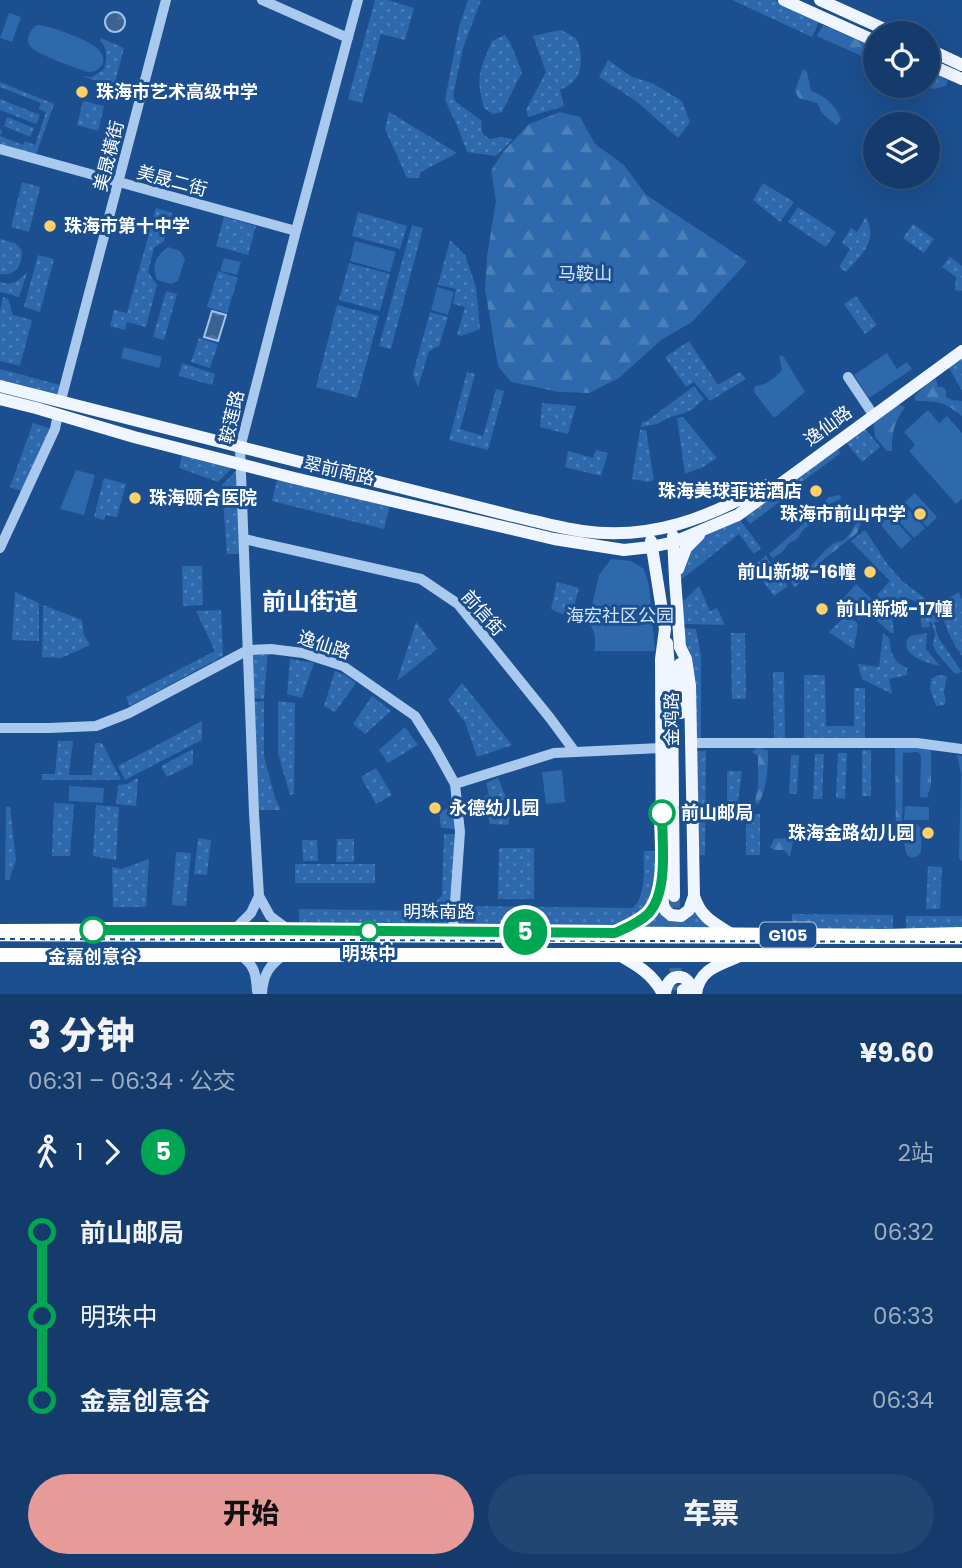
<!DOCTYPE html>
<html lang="zh">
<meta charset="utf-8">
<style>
body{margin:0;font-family:Poppins,"Noto Sans SC",sans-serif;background:#214673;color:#f1f3f6;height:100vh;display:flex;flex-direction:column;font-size:26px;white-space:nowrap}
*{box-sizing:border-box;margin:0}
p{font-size:23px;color:#9dadc1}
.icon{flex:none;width:38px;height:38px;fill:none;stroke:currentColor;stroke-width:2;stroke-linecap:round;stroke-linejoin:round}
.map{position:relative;height:994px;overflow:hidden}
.panel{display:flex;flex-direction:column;background:#143b6b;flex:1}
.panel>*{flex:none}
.badge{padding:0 14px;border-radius:23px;font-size:24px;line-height:46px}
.tools{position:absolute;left:863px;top:21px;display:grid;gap:14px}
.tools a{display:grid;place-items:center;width:77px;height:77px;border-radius:50%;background:#143b6b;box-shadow:0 7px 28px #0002,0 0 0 2px #33557e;font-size:35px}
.map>.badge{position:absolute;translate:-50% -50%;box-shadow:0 0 0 4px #fff}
.legs{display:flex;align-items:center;gap:10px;height:77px;padding:0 28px;font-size:23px}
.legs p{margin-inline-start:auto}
.overview{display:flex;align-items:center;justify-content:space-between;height:119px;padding:0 28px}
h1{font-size:38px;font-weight:800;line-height:52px}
.action{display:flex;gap:14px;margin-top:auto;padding:14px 28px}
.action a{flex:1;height:80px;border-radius:42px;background:#e69b98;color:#111;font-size:28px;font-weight:800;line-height:80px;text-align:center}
.action a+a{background:#214673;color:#f1f3f6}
ul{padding:0 28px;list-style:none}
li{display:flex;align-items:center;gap:24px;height:84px;font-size:26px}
li i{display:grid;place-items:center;width:10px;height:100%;margin:0 9px;background:currentColor}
li i::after{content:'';width:18px;height:18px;margin:-9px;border:5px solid;border-radius:50%;background:#143b6b}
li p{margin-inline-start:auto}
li:first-child i{background:linear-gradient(#0000 50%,currentColor 0)}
li:last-child i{background:linear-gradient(currentColor 50%,#0000 0)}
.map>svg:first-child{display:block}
.grass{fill:url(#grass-dots)}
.forest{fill:url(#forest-firs)}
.green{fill:#2e69ad}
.water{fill:url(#water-ripples);stroke:#9cc4f0;stroke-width:2}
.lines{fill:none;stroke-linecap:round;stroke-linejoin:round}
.major-tunnel{stroke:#3d69a0;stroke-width:12;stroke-dasharray:12 6;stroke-linecap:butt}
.minor{stroke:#a9c9ee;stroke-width:10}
.major{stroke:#f0f6ff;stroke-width:12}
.highway{stroke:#fff;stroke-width:14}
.rail-casing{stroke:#fff;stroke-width:4.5}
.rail{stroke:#1b4f8f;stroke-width:2;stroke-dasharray:5;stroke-linecap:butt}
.line-1-casing{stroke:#fff;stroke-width:16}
.line-1{stroke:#00a651;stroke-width:10}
.poi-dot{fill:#ffd166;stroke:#1b4f8f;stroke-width:2.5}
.stop-1-dot{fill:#fff;stroke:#00a651;stroke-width:3.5}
.labels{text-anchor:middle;stroke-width:6;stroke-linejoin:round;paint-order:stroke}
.shield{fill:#1b4f8f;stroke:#bbcadd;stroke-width:2}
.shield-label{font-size:16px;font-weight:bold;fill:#fff}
.poi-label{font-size:18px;font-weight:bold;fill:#fff;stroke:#1b4f8f;text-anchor:start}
.street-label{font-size:18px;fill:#fff;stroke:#1b4f8f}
.park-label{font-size:18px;fill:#cfe3fa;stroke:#1b4f8f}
.stop-label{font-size:18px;font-weight:bold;fill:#fff;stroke:#1b4f8f}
.district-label{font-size:24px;font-weight:bold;fill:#fff;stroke:#1b4f8f}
</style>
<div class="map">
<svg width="962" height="994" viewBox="0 0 962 994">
<defs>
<pattern id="grass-dots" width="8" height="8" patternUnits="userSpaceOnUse" patternTransform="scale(1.75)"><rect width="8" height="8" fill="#2e69ad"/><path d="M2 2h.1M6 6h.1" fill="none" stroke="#4d80b9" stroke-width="1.8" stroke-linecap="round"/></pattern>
<pattern id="forest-firs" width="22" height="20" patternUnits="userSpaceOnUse" patternTransform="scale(1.75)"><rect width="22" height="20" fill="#2e69ad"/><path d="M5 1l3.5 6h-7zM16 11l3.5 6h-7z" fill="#4d80b9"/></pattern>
<pattern id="water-ripples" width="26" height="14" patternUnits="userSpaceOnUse" patternTransform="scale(1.75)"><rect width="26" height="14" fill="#3c6290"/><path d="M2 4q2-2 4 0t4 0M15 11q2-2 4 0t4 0" fill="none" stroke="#597aa1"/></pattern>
</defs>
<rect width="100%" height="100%" fill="#1b4f8f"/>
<path class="grass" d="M 375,0 L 388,0 L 414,8 L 405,40 L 381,34 L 362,103 L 348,99 Z
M 468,0 L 481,0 L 463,48 L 453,96 L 456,102 L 482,121 C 480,130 482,135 490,139 L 501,137 L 513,139 L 496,156 L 467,152 L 458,128 L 445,100 L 459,27 Z
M 732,0 L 775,0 L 820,20 L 812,37 Z
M 561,30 L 576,38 C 582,51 584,68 574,81 C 571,85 565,87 560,90 L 564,106 L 528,117 L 526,110 L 546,72 L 533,36 Z
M 505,35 L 510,42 L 522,72 L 502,112 L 493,114 L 484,108 C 475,76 480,70 492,41 Z
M 101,38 L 124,48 L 114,86 L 81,76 L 92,77 L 104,69 C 107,58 108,49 100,40 Z
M 608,60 L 632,77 L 652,83 L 682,101 L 690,122 L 678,138 L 636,101 L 599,77 Z
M 0,82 L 54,104 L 35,157 L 0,147 L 0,129 L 2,131 L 0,136 L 23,145 L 25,141 L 35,145 L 46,112 L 39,109 L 41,103 L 0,87 Z
M 0,99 L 40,115 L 36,124 L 0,110 Z
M 83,101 L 104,106 L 98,131 L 77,125 Z
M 389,112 L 457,153 L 421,172 L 419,178 L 407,178 L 385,129 Z
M 7,117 L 34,128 L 30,137 L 4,126 Z
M 22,182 L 40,187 L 29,232 L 11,227 Z
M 763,183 L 794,202 L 780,222 L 753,200 Z
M 798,207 L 836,232 L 826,247 L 788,222 Z
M 156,208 L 172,213 L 164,241 L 154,248 L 148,272 L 157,285 L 146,327 L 127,322 L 125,330 L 110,326 L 114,310 L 127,313 Z
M 358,212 L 407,226 L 400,249 L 352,236 Z
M 224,217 L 256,226 L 248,255 L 216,246 Z
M 866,217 C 878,242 862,254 846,272 L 839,267 L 850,249 L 842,243 L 851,228 L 857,232 Z
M 913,224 L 934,239 L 924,253 L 903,238 Z
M 412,225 L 423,228 L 391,349 L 379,346 Z
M 0,239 L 15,243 L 21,249 C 24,264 16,277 0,274 Z
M 450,240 L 465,255 L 476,287 L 480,329 L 461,336 L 457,335 L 465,307 L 453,304 L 456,289 L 438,285 Z
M 38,255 L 54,259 L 40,312 L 24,307 Z
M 950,257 L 962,266 L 962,290 L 960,291 L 955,290 L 956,277 L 942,267 Z
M 349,263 L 390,274 L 380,311 L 339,300 Z
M 218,271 L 238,278 L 227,313 L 207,307 Z
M 27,273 L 19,297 L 0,292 L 0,282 C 13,286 17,281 27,273 Z
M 166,291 L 177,294 L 164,340 L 153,337 Z
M 856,296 L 877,325 L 865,334 L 844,304 Z
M 3,297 L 8,299 L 13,315 L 32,320 L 20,366 L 0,361 L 0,311 Z
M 337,305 L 379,316 L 357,398 L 316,387 Z
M 430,312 L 448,317 L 439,346 L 429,351 L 418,387 L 413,374 Z
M 199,338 L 218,344 L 210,368 L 191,362 Z
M 689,341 L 718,385 L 740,372 L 746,379 L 710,401 L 694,382 L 686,387 L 665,357 Z
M 962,355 L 962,391 L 948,366 Z
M 182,363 L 215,374 L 212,385 L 179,376 Z
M 0,369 L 60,385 L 57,396 L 0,382 Z
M 467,372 L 475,374 L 460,429 L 483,436 L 496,389 L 504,391 L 488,450 L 449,440 Z
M 694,386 L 704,399 L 693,409 L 682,414 L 670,417 L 657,424 L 641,427 L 642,422 L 647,421 Z
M 542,403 L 576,406 L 568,434 L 540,427 Z
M 683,417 L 717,458 L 703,467 L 685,474 L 677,418 Z
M 33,423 L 52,429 L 23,492 L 10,487 Z
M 863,426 L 880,447 L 862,462 L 845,441 Z
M 640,430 L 646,430 L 654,480 L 648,482 L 632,479 Z
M 835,445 L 841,453 L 799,484 L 793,476 Z
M 596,450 L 608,453 L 601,476 L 565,467 L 568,451 L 593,458 Z
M 183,452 L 235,465 L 218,482 L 179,468 Z
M 238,469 L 242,554 L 227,554 L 222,485 Z
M 278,477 L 390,505 L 384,529 L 272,501 Z
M 104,478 L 126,484 L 117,517 L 106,515 L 104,520 L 94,517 Z
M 784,484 L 791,493 L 750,524 L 743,515 Z
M 738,517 L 761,548 L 754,554 L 739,534 L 677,583 L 694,540 Z
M 865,530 L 888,565 L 902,581 L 930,602 L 937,610 L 939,622 L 934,622 L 938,637 L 962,672 L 955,674 L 936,652 L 933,645 L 935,633 L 931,622 L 929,622 L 930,627 L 922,628 L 918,603 L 910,599 L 890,602 L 894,633 L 891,633 L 869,614 L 880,601 L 877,595 L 890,581 L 851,541 Z
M 766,556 L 788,586 L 774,596 L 752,566 Z
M 182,566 L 202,566 L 203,605 L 183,606 Z
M 557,582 L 579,588 L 571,618 L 551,609 Z
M 699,586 L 710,611 L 717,608 L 725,625 L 682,624 L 680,604 Z
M 15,592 L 39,603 L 39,641 L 12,640 Z
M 959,592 L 962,601 L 962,656 C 950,639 944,624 939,604 Z
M 43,605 L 82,620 L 84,635 L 90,645 L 61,658 L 42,657 Z
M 221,610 L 223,656 L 130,706 L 126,697 L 215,651 L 196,611 Z
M 847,614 L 858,624 L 854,649 L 829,632 Z
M 416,622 L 437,649 L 397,681 Z
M 681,628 L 696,629 L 701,656 L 701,739 L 692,739 Z
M 731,633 L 745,633 L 746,699 L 732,699 Z
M 883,633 L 889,638 C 891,652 892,662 907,668 L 907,675 L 889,679 L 892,694 L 862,679 L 858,664 L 879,667 Z
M 927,633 L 926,649 L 940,666 C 927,663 896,654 910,636 Z
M 268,650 L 264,699 L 251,698 L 249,651 Z
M 290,659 L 314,663 L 302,698 L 287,694 Z
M 335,671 L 345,675 L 356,683 L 335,712 L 324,706 Z
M 773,672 L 784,672 L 785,739 L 774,739 Z
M 804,675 L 825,675 L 826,726 L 854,726 L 854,688 L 865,688 L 865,739 L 804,740 Z
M 938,675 L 947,676 L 944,692 L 946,702 L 944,705 L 936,706 L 930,689 L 931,679 Z
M 462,683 L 512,745 L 477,757 L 465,722 L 448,700 Z
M 372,696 L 391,711 L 365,734 L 353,724 Z
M 264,701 L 264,756 L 275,798 L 281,810 L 256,810 L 252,702 Z
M 278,701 L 295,703 L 294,794 L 290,795 L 278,753 Z
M 202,721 L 202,740 L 125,780 L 118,766 Z
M 405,727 L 418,745 L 388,763 L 379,750 Z
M 58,741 L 73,741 L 69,775 L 92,775 L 95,743 L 102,743 L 121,780 L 42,780 L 42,774 L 55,774 Z
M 193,749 L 193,764 L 167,777 L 161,766 Z
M 862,750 L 871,750 L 871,796 L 862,796 Z
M 697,751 L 706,751 L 705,855 L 696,855 Z
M 838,753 L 847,753 L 845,799 L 836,798 Z
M 815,754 L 824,754 L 822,799 L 813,799 Z
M 791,755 L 799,755 L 797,794 L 789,794 Z
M 376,768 L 392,795 L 376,804 L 361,777 Z
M 727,771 L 742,771 L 738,802 L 727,802 Z
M 138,778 L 136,806 L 116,804 L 118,785 L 127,784 Z
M 498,778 L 511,810 L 508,825 L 490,824 L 483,797 L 489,795 L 486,783 Z
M 54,803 L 74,804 L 70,856 L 52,856 Z
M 96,805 L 119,807 L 116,860 L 93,856 Z
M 6,807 L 10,807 L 16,860 L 9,880 L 5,880 Z
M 453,808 L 457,829 L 441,828 L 439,811 Z
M 746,814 L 760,814 L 760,855 L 746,855 Z
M 444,834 L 457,834 L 450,927 L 299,925 L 299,909 L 428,911 L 442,895 Z
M 198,838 L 211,840 L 207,875 L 194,874 Z
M 337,839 L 354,839 L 354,862 L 336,862 Z
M 302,840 L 317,840 L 318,861 L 303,861 Z
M 499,848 L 534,848 L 534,899 L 498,899 Z
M 644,851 L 658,851 L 658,881 L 649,905 L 638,915 L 615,927 L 460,926 L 460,906 L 633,908 C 647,894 643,870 644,851 Z
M 176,852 L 191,853 L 186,906 L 172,905 Z
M 149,859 L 146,907 L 113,907 L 112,867 L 122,869 Z
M 295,864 L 375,864 L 375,883 L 295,883 Z
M 928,866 L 942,867 L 940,909 L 926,909 Z
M 657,902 L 663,910 L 691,910 L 728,934 L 622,932 Z
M 792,914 L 893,915 L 893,932 L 792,931 Z
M 906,916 L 962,916 L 962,930 L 906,931 Z"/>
<path class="forest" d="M 823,25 L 875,48 L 875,62 L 817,36 Z
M 803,69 L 807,72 L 811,91 C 826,97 836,105 841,120 L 836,125 L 822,113 L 817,103 L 799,98 L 795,91 Z
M 928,71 L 948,80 L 946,86 L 934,89 L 927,86 Z
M 560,112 L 580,117 L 595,144 L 624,165 L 646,195 L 724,246 L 747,262 L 692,322 L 661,340 L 619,378 L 589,393 L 559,392 L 511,382 L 498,366 L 485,289 L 487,256 L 496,201 L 491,171 L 503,152 L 529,124 Z
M 936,379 L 938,387 L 943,387 L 946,390 L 946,397 L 952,400 L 962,401 L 962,416 C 945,402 937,401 916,401 L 914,397 L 928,383 Z
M 898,404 L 905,407 C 894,423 892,431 892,451 L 887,451 L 875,437 L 873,420 Z
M 840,495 L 841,499 L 827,505 L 819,512 L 817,519 L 803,530 L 797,539 L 788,544 C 785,551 779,554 773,558 L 769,554 L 799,528 L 829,497 Z
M 857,521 L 861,523 L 857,533 L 823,560 L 795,587 L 791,583 C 796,575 802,573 808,568 C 816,561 824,550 833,544 C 836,542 840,542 844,540 C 850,535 853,528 857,521 Z
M 906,746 L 931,749 L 931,784 L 927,798 L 920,797 L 921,756 L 918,752 L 903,753 L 902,838 L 896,842 L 895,748 Z
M 758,747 L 768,751 C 768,771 767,788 758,805 L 755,802 L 758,786 L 758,756 L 752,752 Z
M 957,755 L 962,756 L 962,861 L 959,858 L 961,773 Z
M 786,838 L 793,841 L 790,857 L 784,850 L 776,850 L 770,848 L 774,839 Z"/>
<path class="green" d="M 9,13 L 21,17 L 12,42 L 0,38 Z
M 37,25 C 49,25 92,41 99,50 C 103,54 105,60 102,65 C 98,71 94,72 88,72 C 76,68 42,56 33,49 C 23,41 29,31 37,25 Z
M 355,241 L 396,252 L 390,272 L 350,261 Z
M 168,247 L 180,251 L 185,259 L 178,281 L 171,284 L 157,280 C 151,265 155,257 168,247 Z
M 224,258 L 241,262 L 237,275 L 220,271 Z
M 437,287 L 454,292 L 448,315 L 431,310 Z
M 124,347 L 162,357 L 159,368 L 121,358 Z
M 887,353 L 897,369 L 907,362 L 912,369 L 869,398 L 854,375 Z
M 779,356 L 783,356 L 805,392 L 774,418 L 754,392 L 755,386 C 765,386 775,378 782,370 Z
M 928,410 L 939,423 L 947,416 L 962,433 L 962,499 L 956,504 L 909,451 L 915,445 L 904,432 Z
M 76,470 L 95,475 L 84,515 L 60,509 Z
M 915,493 L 937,517 L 927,527 L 905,502 Z
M 903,504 L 925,528 L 914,538 L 892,514 Z
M 890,515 L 912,539 L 901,549 L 880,524 Z
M 611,559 L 631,561 L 644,569 L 649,585 L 655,651 L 594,651 C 596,639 596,632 588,623 L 599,575 Z
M 856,584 L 875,602 L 859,620 L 840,602 Z
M 562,770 L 565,802 L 546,804 L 542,772 Z
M 69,786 L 104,788 L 103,803 L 69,801 Z
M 905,806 L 929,807 L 929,820 L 904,820 Z
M 910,823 L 916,823 L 922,829 L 921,852 C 918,857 912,860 907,855 C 903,846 903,830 910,823 Z"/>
<path class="water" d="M105 22a10 10 0 1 1 20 0a10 10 0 1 1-20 0Z
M 212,311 L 226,315 L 218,341 L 204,337 Z"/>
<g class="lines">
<path class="major-tunnel" d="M 674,896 L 676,990"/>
<path class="minor" d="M 262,0 L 348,38
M 0,149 L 296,231
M 848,377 L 870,410
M 61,400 L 166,0
M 244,539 L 421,579 L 458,604 L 550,718 L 575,752
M 0,548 L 55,429 L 58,414
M 0,728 L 49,728 L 96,726 L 129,713 L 248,650 L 271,649 L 303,653 L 343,666 L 415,716 L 435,748 L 455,784 L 460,832 L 453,931
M 690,743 L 917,743 L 962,749
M 455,784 L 554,753 L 661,748
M 234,930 L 251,913 L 259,896
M 289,930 L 270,916 L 259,896 L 254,813 L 240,448 L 296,231 L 358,0
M 241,956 C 255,965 256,975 257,991
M 262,994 C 263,975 269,965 284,955"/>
<path class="major" d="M 784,0 L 875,41
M 820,0 L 893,33
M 928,49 L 962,65
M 928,64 L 962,79
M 0,386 L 513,516 C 536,521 559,528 582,531 C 651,541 708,518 767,485
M 0,399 L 36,408 L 134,437 L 294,478 L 554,539 L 624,550 L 651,547 L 674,542 L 738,515 L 962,351
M 673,536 L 675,579 L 680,647 L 686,659 L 690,686 L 694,896 C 701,918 714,923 733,935
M 651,541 L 665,629 L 661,659 L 662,882 L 663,905 L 666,911 L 671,915 L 681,916 L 689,910 L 694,896
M 678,569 L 686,548 L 699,535
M 667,643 L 672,703 L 674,896
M 680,664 L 681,713
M 386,931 L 387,955
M 615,933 C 641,920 650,918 660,889
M 619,955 C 637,965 653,974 663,994
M 683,990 L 683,994
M 665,994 C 667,971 690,971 693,994
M 696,994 C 699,969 719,965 740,956"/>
<path class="highway" d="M 0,931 L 261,930 L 884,936 L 962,934
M 0,955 L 962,955"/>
<g class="rail-casing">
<path id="rail" d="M 0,939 L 962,942"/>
</g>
<use href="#rail" class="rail"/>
</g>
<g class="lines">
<g class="line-1-casing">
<path id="line-1" d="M 93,930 L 261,930 L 615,933 C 626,928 639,923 648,914 C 669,892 662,842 662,813"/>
</g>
<use href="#line-1" class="line-1"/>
</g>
<g class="poi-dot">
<circle cx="82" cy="92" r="7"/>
<circle cx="50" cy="226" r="7"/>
<circle cx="816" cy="491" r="7"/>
<circle cx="135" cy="498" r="7"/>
<circle cx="920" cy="514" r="7"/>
<circle cx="870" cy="572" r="7"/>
<circle cx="822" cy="609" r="7"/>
<circle cx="435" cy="808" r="7"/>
<circle cx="928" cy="833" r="7"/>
</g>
<g class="stop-1-dot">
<circle cx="662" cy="813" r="12"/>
<circle cx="93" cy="930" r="12"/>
<circle cx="369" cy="931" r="9"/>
</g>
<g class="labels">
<rect class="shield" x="760" y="922.5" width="56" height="25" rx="5"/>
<g class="shield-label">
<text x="788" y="941">G105</text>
</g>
<g class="poi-label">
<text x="96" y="98">珠海市艺术高级中学</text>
<text x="64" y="232">珠海市第十中学</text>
<text x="802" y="497" text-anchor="end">珠海美球菲诺酒店</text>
<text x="149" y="504">珠海颐合医院</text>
<text x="906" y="520" text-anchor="end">珠海市前山中学</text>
<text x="856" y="578" text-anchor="end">前山新城-16幢</text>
<text x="836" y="615">前山新城-17幢</text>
<text x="449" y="814">永德幼儿园</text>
<text x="914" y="839" text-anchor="end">珠海金路幼儿园</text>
</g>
<g class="street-label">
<text transform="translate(109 156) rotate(-76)" y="6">美晟橫街</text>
<text transform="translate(172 181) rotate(15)" y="6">美晟二街</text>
<text transform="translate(232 417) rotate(-77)" y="6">鞍莲路</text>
<text transform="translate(828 426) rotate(-36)" y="6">逸仙路</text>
<text transform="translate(339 471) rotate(13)" y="6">翠前南路</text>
<text transform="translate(483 613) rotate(48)" y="6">前信街</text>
<text transform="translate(324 645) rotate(18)" y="6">逸仙路</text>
<text transform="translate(672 719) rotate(-90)" y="6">金鸡路</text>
<text x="439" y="918">明珠南路</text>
</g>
<g class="park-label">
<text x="585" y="280">马鞍山</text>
<text x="620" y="622">海宏社区公园</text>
</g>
<g class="stop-label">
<text x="681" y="819" text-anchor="start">前山邮局</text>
<text x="369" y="960">明珠中</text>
<text x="93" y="963">金嘉创意谷</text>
</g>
<g class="district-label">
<text x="310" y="610">前山街道</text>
</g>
</g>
</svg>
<div class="tools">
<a><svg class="icon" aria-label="locate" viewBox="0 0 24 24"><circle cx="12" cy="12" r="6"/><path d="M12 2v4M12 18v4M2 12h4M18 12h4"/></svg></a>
<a><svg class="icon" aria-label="layers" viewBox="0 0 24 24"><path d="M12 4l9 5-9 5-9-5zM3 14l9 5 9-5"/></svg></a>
</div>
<b class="badge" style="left:525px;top:932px;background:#00a651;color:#fff">5</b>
</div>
<section class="panel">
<div class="overview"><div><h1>3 分钟</h1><p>06:31 – 06:34 · 公交</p></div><b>¥9.60</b></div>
<div class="legs"><svg class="icon" aria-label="walk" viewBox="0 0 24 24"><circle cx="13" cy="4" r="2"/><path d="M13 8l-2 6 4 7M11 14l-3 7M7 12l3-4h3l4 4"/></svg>1<svg class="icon" aria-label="forward" viewBox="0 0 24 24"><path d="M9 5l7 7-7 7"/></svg><b class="badge" style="background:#00a651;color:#fff">5</b><p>2站</p></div>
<ul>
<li><i style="color:#00a651"></i><b>前山邮局</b><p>06:32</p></li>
<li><i style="color:#00a651"></i><span>明珠中</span><p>06:33</p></li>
<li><i style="color:#00a651"></i><b>金嘉创意谷</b><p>06:34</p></li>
</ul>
<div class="action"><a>开始</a><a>车票</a></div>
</section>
